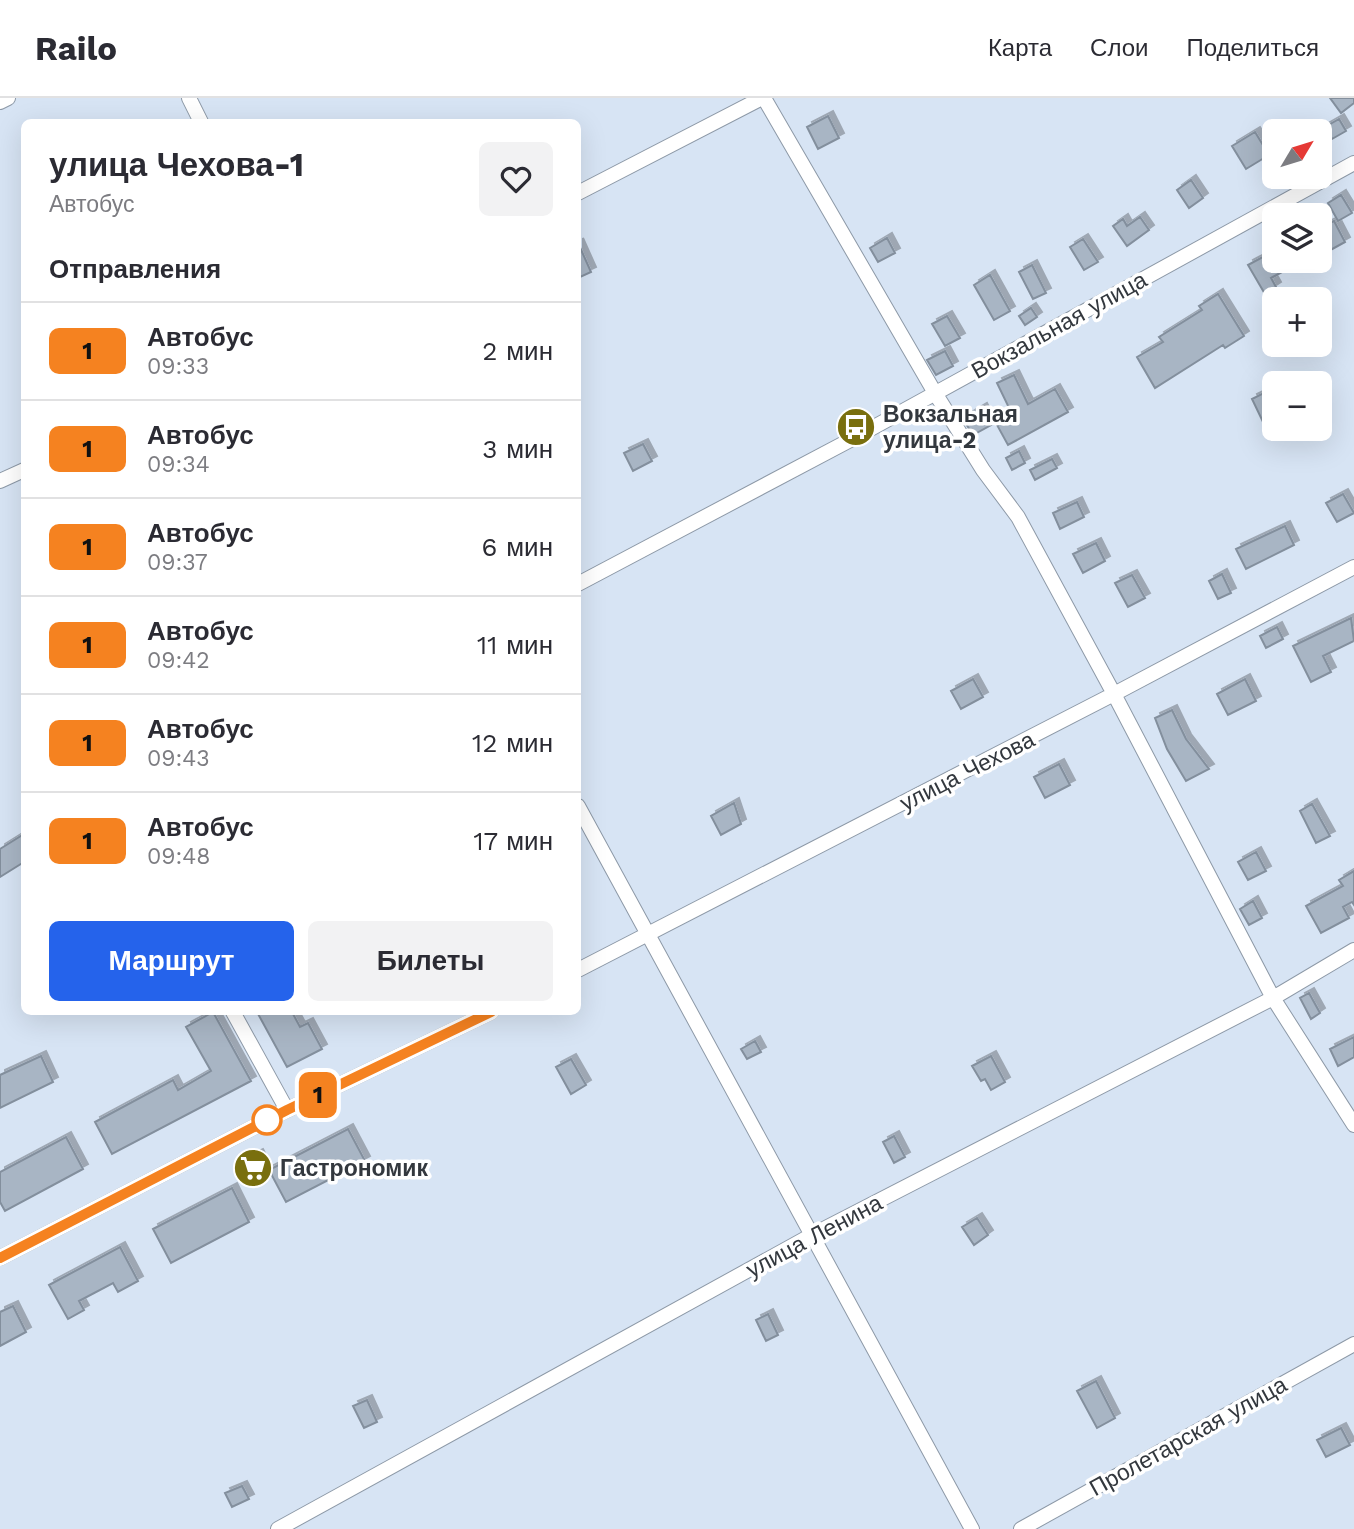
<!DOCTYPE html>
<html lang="ru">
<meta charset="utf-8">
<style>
body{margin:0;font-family:"Work Sans",sans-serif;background:#f2f2f3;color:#2b2b33;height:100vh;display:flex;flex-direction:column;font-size:26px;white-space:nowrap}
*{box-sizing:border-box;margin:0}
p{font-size:23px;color:#7c7c81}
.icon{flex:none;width:38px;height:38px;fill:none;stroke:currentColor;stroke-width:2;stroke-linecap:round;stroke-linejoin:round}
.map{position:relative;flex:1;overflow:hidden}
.details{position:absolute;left:21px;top:21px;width:560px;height:896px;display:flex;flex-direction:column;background:#fff;border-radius:10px;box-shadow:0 7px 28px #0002}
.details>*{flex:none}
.badge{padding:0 14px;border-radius:10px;font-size:24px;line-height:46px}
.needle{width:46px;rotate:52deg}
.fabs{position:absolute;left:1262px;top:21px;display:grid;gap:14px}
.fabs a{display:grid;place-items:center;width:70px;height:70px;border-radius:10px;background:#fff;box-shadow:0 7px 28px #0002;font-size:35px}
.map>.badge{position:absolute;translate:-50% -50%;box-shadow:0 0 0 4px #fff}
h2{padding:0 28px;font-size:26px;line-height:63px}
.round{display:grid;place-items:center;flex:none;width:74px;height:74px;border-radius:10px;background:#f2f2f3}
.summary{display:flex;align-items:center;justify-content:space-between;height:119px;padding:0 28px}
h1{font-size:33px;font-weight:700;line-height:52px}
.action{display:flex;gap:14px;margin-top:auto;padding:14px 28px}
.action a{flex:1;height:80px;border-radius:10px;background:#2563eb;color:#fff;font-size:28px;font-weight:700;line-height:80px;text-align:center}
.action a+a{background:#f2f2f3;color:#2b2b33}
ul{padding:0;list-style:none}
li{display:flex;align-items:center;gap:21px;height:98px;padding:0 28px;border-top:2px solid #e1e1e2}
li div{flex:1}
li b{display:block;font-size:26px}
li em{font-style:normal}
li .badge{min-width:77px;font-weight:700;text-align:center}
header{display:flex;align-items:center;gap:42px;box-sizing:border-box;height:98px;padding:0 35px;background:#fff;border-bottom:2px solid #e1e1e2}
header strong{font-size:33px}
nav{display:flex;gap:38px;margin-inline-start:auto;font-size:24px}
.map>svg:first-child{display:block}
.building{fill:#a8b5c4;stroke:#838f9d;stroke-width:2;filter:url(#shadow)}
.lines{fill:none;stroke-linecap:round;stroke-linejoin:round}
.street-casing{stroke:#8d99a7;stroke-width:16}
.street{stroke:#fff;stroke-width:14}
.line-casing{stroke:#fff;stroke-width:16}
.line{stroke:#f58220;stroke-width:10}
.stop-dot{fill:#fff;stroke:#f58220;stroke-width:3.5}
.labels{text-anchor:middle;stroke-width:7;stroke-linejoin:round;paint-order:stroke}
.street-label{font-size:23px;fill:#33383e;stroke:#fff}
.poi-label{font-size:23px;font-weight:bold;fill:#33383e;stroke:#fff;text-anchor:start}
</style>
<header>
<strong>Railo</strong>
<nav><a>Карта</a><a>Слои</a><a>Поделиться</a></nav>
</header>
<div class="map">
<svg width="1354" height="1431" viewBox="0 0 1354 1431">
<defs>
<filter id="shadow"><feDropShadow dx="5" dy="-5" stdDeviation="0" flood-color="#0004"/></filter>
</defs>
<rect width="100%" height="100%" fill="#d7e4f4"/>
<path class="building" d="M 1330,0 L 1354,0 L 1354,5 L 1341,15 Z
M 828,18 L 839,40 L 818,51 L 807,29 Z
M 1339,21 L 1346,33 L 1332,41 L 1325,29 Z
M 1255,34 L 1269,57 L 1246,71 L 1232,48 Z
M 1191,82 L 1203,100 L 1189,110 L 1177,92 Z
M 1341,97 L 1352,115 L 1338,123 L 1328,105 Z
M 1140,119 L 1149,132 L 1127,148 L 1113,128 L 1123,121 L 1127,128 Z
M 1334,123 L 1345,144 L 1325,155 L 1320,144 L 1320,131 Z
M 887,140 L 895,155 L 878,164 L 870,150 Z
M 1083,141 L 1098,164 L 1084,172 L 1070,149 Z
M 578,145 L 591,174 L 578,180 Z
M 1274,153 L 1274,163 L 1302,163 L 1271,180 L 1276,189 L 1265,196 L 1248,167 Z
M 1032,167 L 1046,195 L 1033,201 L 1019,174 Z
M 990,177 L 1010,213 L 994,222 L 974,187 Z
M 1218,196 L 1244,238 L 1225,250 L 1223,247 L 1155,290 L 1137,259 L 1163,244 L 1159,239 L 1202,212 L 1199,208 Z
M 1031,210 L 1037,219 L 1025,227 L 1019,218 Z
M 947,218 L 960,240 L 945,248 L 932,226 Z
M 945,253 L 953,268 L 936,277 L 927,262 Z
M 1014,277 L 1028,306 L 1055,291 L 1068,314 L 1008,347 L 997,327 L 1013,318 L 997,285 Z
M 1274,290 L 1274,323 L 1265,328 L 1252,301 Z
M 982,310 L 991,327 L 973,337 L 963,321 Z
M 643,346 L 652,363 L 633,373 L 624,355 Z
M 1019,353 L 1025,365 L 1012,372 L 1006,360 Z
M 1052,361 L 1057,370 L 1035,382 L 1030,372 Z
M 1343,396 L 1354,415 L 1337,424 L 1326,405 Z
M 1077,404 L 1084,419 L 1060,431 L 1053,415 Z
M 1285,428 L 1294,447 L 1246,471 L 1236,451 Z
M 1096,445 L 1105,463 L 1083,475 L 1073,456 Z
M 1222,476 L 1231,495 L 1218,501 L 1209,483 Z
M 1132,477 L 1145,500 L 1128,509 L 1115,485 Z
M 1351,520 L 1354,543 L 1323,558 L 1331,574 L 1311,584 L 1293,548 Z
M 1277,529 L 1283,541 L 1266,550 L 1260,538 Z
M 973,581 L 983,599 L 961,611 L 951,593 Z
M 1245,581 L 1256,603 L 1228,617 L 1217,596 Z
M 1172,612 L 1186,641 L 1209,671 L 1186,683 L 1167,651 L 1155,620 Z
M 1059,666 L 1070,687 L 1045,700 L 1034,679 Z
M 734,705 L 741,726 L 721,737 L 711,718 Z
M 1312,706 L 1330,738 L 1316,745 L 1300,713 Z
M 24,736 L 24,764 L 0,779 L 0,751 Z
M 1256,754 L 1266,773 L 1248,782 L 1238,764 Z
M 1354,773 L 1354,807 L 1352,804 L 1343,809 L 1349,820 L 1321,835 L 1306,808 L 1343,788 L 1339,782 Z
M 1253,803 L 1262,820 L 1249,827 L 1240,811 Z
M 1309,895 L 1320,915 L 1311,921 L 1300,900 Z
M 213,914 L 251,983 L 112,1056 L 95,1024 L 173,982 L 178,992 L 211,973 L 186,929 Z
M 257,914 L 292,914 L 300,929 L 308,925 L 322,951 L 287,969 Z
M 1354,939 L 1354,959 L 1338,968 L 1330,951 Z
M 755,943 L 761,954 L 747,961 L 741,951 Z
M 41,958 L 53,984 L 0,1010 L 0,977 Z
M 991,958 L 1005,984 L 991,992 L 985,981 L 981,983 L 972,968 Z
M 571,961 L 586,987 L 571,996 L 556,969 Z
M 348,1031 L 365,1063 L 286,1104 L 269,1072 Z
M 894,1038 L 905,1059 L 894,1065 L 883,1044 Z
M 66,1039 L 83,1071 L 5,1113 L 0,1104 L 0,1074 Z
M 258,1056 L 267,1074 L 247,1083 L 239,1065 Z
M 232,1090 L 249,1124 L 171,1165 L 153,1131 Z
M 977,1120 L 988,1137 L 974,1147 L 962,1129 Z
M 120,1149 L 138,1183 L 118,1194 L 113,1185 L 79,1203 L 84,1212 L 68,1221 L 49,1187 Z
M 13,1208 L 26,1234 L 0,1248 L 0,1214 Z
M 768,1216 L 778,1237 L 766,1243 L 756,1222 Z
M 1096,1283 L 1115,1320 L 1097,1330 L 1077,1293 Z
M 367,1302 L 377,1324 L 364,1330 L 353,1308 Z
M 1341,1330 L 1350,1347 L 1326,1359 L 1317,1342 Z
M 242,1388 L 249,1401 L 232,1409 L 225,1395 Z"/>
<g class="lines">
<g class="street-casing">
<path id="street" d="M 189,0 L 201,24
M 764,0 L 935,295 L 983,372 L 1018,419 L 1114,596 L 1273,900 L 1354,1027
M 0,4 L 8,0
M 578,95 L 762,0
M 0,383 L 24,372
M 578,486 L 854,340 L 1354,65
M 578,708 L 972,1431
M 578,872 L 1114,596 L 1354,469
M 233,914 L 287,1012
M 0,1160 L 287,1012 L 491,914
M 278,1431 L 812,1137 L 1273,900 L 1354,852
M 1021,1431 L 1354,1246"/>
</g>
<use href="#street" class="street"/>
</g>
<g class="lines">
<g class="line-casing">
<path id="line" d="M 0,1160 L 287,1012 L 491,914"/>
</g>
<use href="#line" class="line"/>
</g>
<defs>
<g id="bus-disc" transform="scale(2.0125)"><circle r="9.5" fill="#796f0e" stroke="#fff"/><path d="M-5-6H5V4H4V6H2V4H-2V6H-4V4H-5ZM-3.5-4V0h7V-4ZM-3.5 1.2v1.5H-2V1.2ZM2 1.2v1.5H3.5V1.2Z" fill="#fff"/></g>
<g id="supermarket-disc" transform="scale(2.0125)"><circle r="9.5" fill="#796f0e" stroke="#fff"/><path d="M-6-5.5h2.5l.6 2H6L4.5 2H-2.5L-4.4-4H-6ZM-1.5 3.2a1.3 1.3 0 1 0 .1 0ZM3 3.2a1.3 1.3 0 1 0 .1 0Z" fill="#fff"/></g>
</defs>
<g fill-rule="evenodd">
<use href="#bus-disc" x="856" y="329"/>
<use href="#supermarket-disc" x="253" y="1070"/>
</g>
<circle class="stop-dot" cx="267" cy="1022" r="14"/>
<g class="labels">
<g class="street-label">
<text transform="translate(1059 227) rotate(-29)" y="8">Вокзальная улица</text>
<text transform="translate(967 673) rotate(-27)" y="8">улица Чехова</text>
<text transform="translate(814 1138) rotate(-28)" y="8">улица Ленина</text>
<text transform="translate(1188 1338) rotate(-29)" y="8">Пролетарская улица</text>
</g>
<g class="poi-label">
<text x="883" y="324">Вокзальная<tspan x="883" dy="26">улица-2</tspan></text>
<text x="280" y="1078">Гастрономик</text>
</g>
</g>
</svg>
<div class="fabs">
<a><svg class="needle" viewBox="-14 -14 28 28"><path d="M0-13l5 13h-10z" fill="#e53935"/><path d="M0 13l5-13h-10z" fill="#7c7c81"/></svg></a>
<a><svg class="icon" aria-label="layers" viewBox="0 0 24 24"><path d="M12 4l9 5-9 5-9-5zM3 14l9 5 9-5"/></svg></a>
<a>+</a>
<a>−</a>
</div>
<b class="badge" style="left:318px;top:997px;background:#f58220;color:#111">1</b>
<section class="details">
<div class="summary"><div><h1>улица Чехова-1</h1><p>Автобус</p></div><a class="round"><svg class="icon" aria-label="heart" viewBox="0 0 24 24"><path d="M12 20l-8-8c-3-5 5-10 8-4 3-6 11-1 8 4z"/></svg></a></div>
<h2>Отправления</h2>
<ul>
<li><span class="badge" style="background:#f58220;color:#111">1</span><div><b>Автобус</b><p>09:33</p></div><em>2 мин</em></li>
<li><span class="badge" style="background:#f58220;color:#111">1</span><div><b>Автобус</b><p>09:34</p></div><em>3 мин</em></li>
<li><span class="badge" style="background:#f58220;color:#111">1</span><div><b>Автобус</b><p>09:37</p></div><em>6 мин</em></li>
<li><span class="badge" style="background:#f58220;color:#111">1</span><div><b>Автобус</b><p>09:42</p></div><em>11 мин</em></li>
<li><span class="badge" style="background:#f58220;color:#111">1</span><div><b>Автобус</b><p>09:43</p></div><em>12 мин</em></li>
<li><span class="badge" style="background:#f58220;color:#111">1</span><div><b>Автобус</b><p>09:48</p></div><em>17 мин</em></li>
</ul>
<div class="action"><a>Маршрут</a><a>Билеты</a></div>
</section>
</div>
